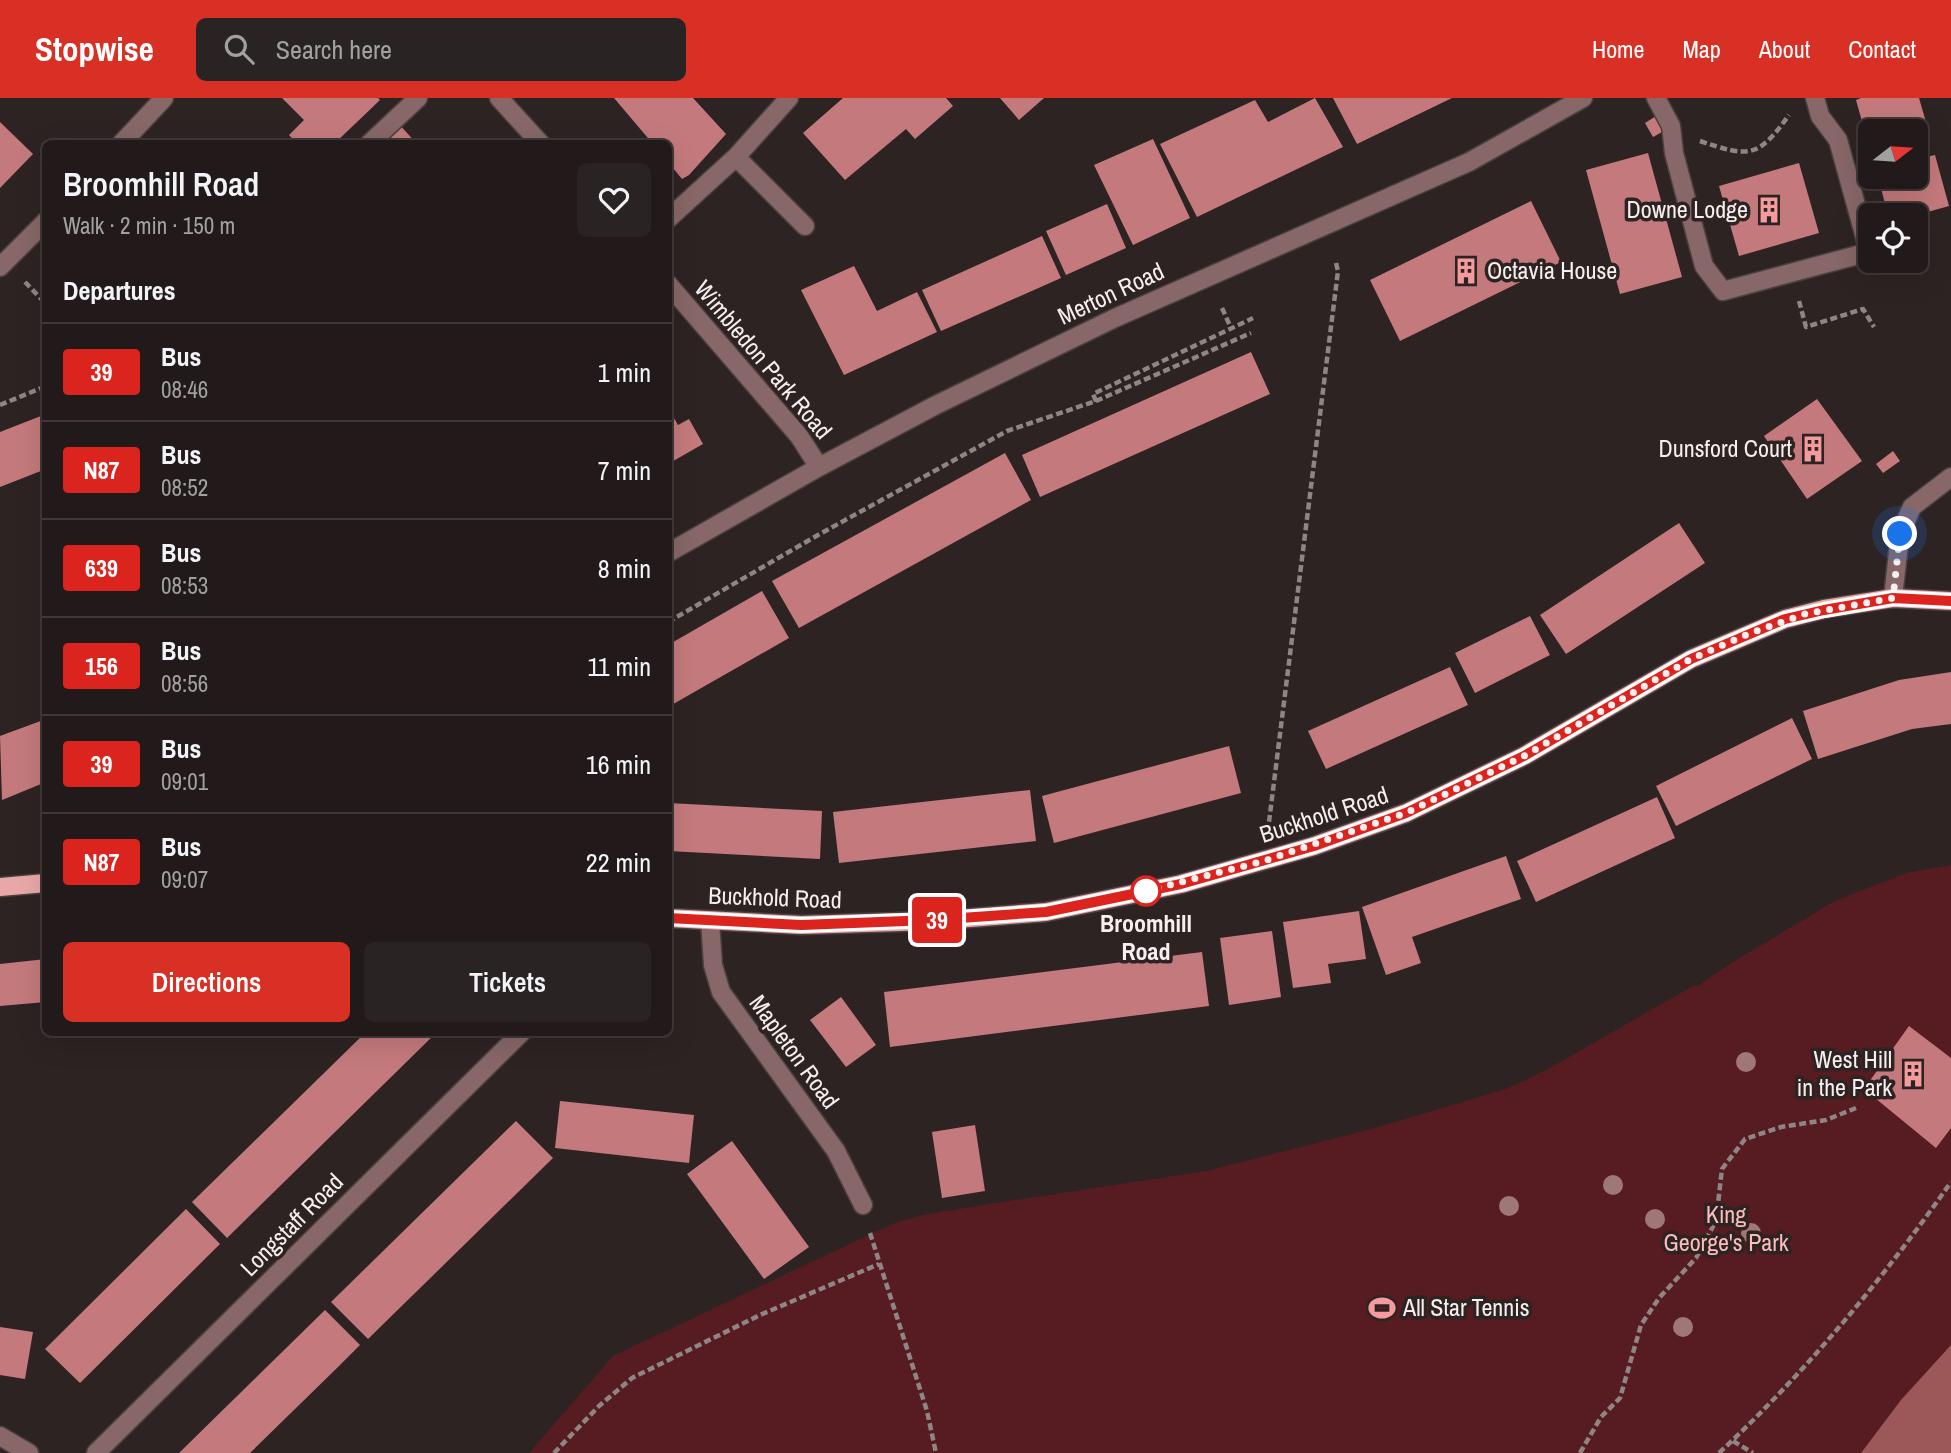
<!DOCTYPE html>
<meta charset="utf-8">
<style>
body{margin:0;font-family:"Archivo Narrow",sans-serif;background:#2a2323;color:#f1f3f6;height:100vh;display:flex;flex-direction:column;font-size:26px;white-space:nowrap}
*{box-sizing:border-box;margin:0}
p{font-size:23px;color:#a2a1a2}
.icon{flex:none;width:38px;height:38px;fill:none;stroke:currentColor;stroke-width:2;stroke-linecap:round;stroke-linejoin:round}
.map{position:relative;flex:1;overflow:hidden}
.drawer{position:absolute;left:42px;top:42px;width:630px;height:896px;display:flex;flex-direction:column;background:#221a1a;border-radius:10px;box-shadow:0 7px 28px #0002,0 0 0 2px #3f3839}
.drawer>*{flex:none}
.badge{padding:0 14px;border-radius:5px;font-size:24px;line-height:46px}
.needle{width:46px;rotate:73deg}
.controls{position:absolute;left:1858px;top:21px;display:grid;gap:14px}
.controls a{display:grid;place-items:center;width:70px;height:70px;border-radius:10px;background:#221a1a;box-shadow:0 7px 28px #0002,0 0 0 2px #3f3839;font-size:35px}
.you{position:absolute;width:35px;height:35px;margin:-18px;border:5px solid #fff;border-radius:50%;background:#1a73e8;box-shadow:0 0 0 10px #1a73e833}
.map>.badge{position:absolute;translate:-50% -50%;box-shadow:0 0 0 4px #fff}
h2{padding:0 21px;font-size:26px;line-height:63px}
.round{display:grid;place-items:center;flex:none;width:74px;height:74px;border-radius:10px;background:#2a2323}
.overview{display:flex;align-items:center;justify-content:space-between;height:119px;padding:0 21px}
h1{font-size:33px;font-weight:600;line-height:52px}
.primary-button{display:flex;gap:14px;margin-top:auto;padding:14px 21px}
.primary-button a{flex:1;height:80px;border-radius:10px;background:#d93025;color:#fff;font-size:28px;font-weight:600;line-height:80px;text-align:center}
.primary-button a+a{background:#2a2323;color:#f1f3f6}
ul{padding:0;list-style:none}
li{display:flex;align-items:center;gap:21px;height:98px;padding:0 21px;border-top:2px solid #3f3839}
li div{flex:1}
li b{display:block;font-size:26px}
li em{font-style:normal}
li .badge{min-width:77px;font-weight:700;text-align:center}
header{display:flex;align-items:center;gap:42px;box-sizing:border-box;height:98px;padding:0 35px;background:#d93025;color:#fff}
header strong{font-size:33px}
nav{display:flex;gap:38px;margin-inline-start:auto;font-size:24px}
.search{width:490px;height:63px;background:#2a2323;display:flex;align-items:center;gap:18px;box-sizing:border-box;padding:0 24px;border-radius:10px;color:#a2a1a2;font-size:26px}
.map>svg:first-child{display:block}
.green{fill:#571c21}
.water{fill:#9c5759}
.building{fill:#c47a7c}
.lines{fill:none;stroke-linecap:round;stroke-linejoin:round}
.service-casing{stroke:#4a4040;stroke-width:21}
.minor-casing{stroke:#4a4040;stroke-width:21}
.tertiary-casing{stroke:#4a4040;stroke-width:21}
.primary-casing{stroke:#4a4040;stroke-width:21}
.path{stroke:#8f8585;stroke-width:4.5;stroke-dasharray:7 3.5;stroke-linecap:butt}
.service{stroke:#876767;stroke-width:18}
.minor{stroke:#876767;stroke-width:18}
.tertiary{stroke:#876767;stroke-width:18}
.primary{stroke:#e9a8a8;stroke-width:18}
.tree{fill:#9f7777}
.line-casing{stroke:#fff;stroke-width:16}
.line{stroke:#dc241f;stroke-width:10}
.walk{stroke:#f7efef;stroke-width:7;stroke-dasharray:0 12.6}
.stop-dot{fill:#fff;stroke:#dc241f;stroke-width:3.5}
.labels{text-anchor:middle;stroke-width:7;stroke-linejoin:round;paint-order:stroke}
.poi-label{font-size:24px;fill:#f7efef;stroke:#2e2323;text-anchor:end}
.street-label{font-size:24px;fill:#f7efef;stroke:#2e2323}
.stop-label{font-size:24px;font-weight:bold;fill:#f7efef;stroke:#2e2323}
.park-label{font-size:24px;fill:#fbbcbc;stroke:#2e2323}
</style>
<header>
<strong>Stopwise</strong>
<div class="search"><svg class="icon" aria-label="search" viewBox="0 0 24 24"><circle cx="10" cy="10" r="6"/><path d="M15 15l6 6"/></svg>Search here</div>
<nav><a>Home</a><a>Map</a><a>About</a><a>Contact</a></nav>
</header>
<div class="map">
<svg width="1951" height="1355" viewBox="0 0 1951 1355">
<rect width="100%" height="100%" fill="#2e2323"/>
<path class="green" d="M 1951,767 L 1951,1355 L 529,1355 L 613,1258 L 892,1126 L 923,1117 L 989,1106 L 1206,1073 L 1368,1032 L 1506,991 L 1541,975 L 1693,888 L 1698,888 L 1728,867 L 1835,803 L 1906,775 Z"/>
<path class="water" d="M 1951,1247 L 1951,1355 L 1861,1355 L 1901,1302 Z"/>
<path class="building" d="M 282,0 L 378,0 L 380,2 L 334,46 L 297,46 L 289,37 L 304,22 Z
M 614,0 L 693,0 L 726,36 L 689,77 L 682,81 L 668,64 L 668,46 L 653,46 Z
M 843,0 L 946,0 L 953,8 L 915,41 L 906,31 L 845,82 L 803,35 Z
M 1000,0 L 1044,0 L 1019,22 Z
M 1315,0 L 1343,49 L 1197,119 L 1160,46 L 1255,2 L 1268,24 Z
M 1333,0 L 1452,0 L 1357,46 Z
M 1861,0 L 1919,0 L 1930,38 L 1921,41 L 1926,59 L 1935,57 L 1949,108 L 1917,117 L 1888,117 L 1878,79 L 1916,79 L 1916,33 L 1871,33 L 1870,52 L 1856,2 Z
M 1656,18 L 1664,33 L 1653,39 L 1645,25 Z
M 0,24 L 33,56 L 0,90 Z
M 398,25 L 417,46 L 376,46 Z
M 1153,41 L 1190,120 L 1133,147 L 1094,67 Z
M 1648,55 L 1682,179 L 1620,196 L 1586,72 Z
M 1799,65 L 1819,135 L 1739,158 L 1719,88 Z
M 1531,103 L 1561,164 L 1400,243 L 1370,182 Z
M 1107,106 L 1126,150 L 1066,177 L 1046,133 Z
M 1042,138 L 1061,180 L 941,233 L 922,192 Z
M 854,168 L 877,213 L 917,194 L 937,234 L 844,277 L 801,192 Z
M 1251,254 L 1270,296 L 1040,399 L 1022,357 Z
M 1817,301 L 1862,363 L 1807,401 L 1764,338 Z
M 668,310 L 678,327 L 689,321 L 703,346 L 668,366 Z
M 46,316 L 46,371 L 0,389 L 0,334 Z
M 1893,353 L 1900,363 L 1883,375 L 1876,366 Z
M 1005,355 L 1031,402 L 799,530 L 772,483 Z
M 1679,425 L 1705,465 L 1566,556 L 1540,517 Z
M 762,493 L 789,540 L 668,609 L 668,547 Z
M 1530,518 L 1550,557 L 1475,595 L 1455,555 Z
M 1450,569 L 1468,607 L 1326,671 L 1308,633 Z
M 1951,574 L 1951,626 L 1912,631 L 1818,661 L 1803,613 L 1899,582 Z
M 1792,620 L 1812,661 L 1676,728 L 1656,688 Z
M 46,621 L 46,684 L 2,702 L 0,638 Z
M 1229,648 L 1241,695 L 1054,745 L 1042,698 Z
M 1030,692 L 1036,743 L 839,765 L 833,714 Z
M 1657,699 L 1675,740 L 1536,804 L 1517,763 Z
M 668,705 L 822,713 L 820,761 L 668,753 Z
M 1506,758 L 1521,801 L 1412,839 L 1421,865 L 1386,877 L 1362,809 Z
M 1359,813 L 1366,861 L 1328,866 L 1331,885 L 1293,890 L 1283,824 Z
M 1272,833 L 1281,899 L 1229,907 L 1220,840 Z
M 1202,854 L 1209,908 L 890,949 L 884,894 Z
M 46,861 L 46,904 L 0,908 L 0,866 Z
M 841,899 L 876,947 L 846,969 L 810,922 Z
M 1909,928 L 1951,960 L 1951,1030 L 1936,1050 L 1864,991 Z
M 366,934 L 437,934 L 227,1140 L 192,1104 Z
M 560,1003 L 694,1017 L 689,1065 L 555,1050 Z
M 516,1023 L 553,1060 L 368,1241 L 331,1204 Z
M 975,1027 L 985,1093 L 942,1100 L 932,1034 Z
M 732,1043 L 809,1149 L 764,1181 L 687,1076 Z
M 186,1111 L 220,1146 L 80,1285 L 45,1251 Z
M 325,1212 L 360,1247 L 337,1270 L 250,1355 L 179,1355 Z
M 0,1229 L 33,1234 L 25,1281 L 0,1277 Z"/>
<g class="lines">
<g class="service-casing">
<path id="service" d="M 1656,0 L 1671,28 L 1674,55 L 1704,168 L 1723,193 L 1869,154 L 1838,42 L 1820,18 L 1815,0
M 369,46 L 418,0"/>
</g>
<g class="minor-casing">
<path id="minor" d="M 121,46 L 164,0
M 736,59 L 805,128
M 668,121 L 736,59 L 789,0
M 0,169 L 46,123
M 1893,500 L 1900,436 L 1912,409 L 1951,379
M 710,823 L 713,867 L 721,894 L 836,1053 L 863,1107
M 0,1338 L 29,1355
M 96,1355 L 522,934"/>
</g>
<g class="tertiary-casing">
<path id="tertiary" d="M 499,0 L 541,46
M 668,186 L 799,338 L 819,369
M 668,455 L 819,369 L 936,307 L 1115,220 L 1469,64 L 1583,0"/>
</g>
<g class="primary-casing">
<path id="primary" d="M 0,789 L 46,785
M 668,820 L 801,827 L 932,823 L 1046,814 L 1181,786 L 1314,748 L 1406,715 L 1524,658 L 1691,561 L 1785,521 L 1824,511 L 1893,500 L 1951,503"/>
</g>
<path class="path" d="M 1700,43 C 1750,60 1758,60 1789,17
M 25,184 L 46,206
M 1799,203 L 1806,229 L 1863,211 L 1874,229
M 1222,210 L 1231,230
M 1096,303 L 1093,296 L 1253,220
M 0,307 L 46,288
M 668,524 L 818,437 L 1007,333 L 1096,303 L 1251,235
M 1269,724 L 1338,173 L 1336,165
M 870,1135 L 927,1313 L 936,1355
M 1733,1343 L 1753,1355
M 554,1355 L 599,1308 L 632,1280 L 760,1217 L 879,1166
M 1580,1355 L 1601,1319 L 1620,1300 L 1641,1227 L 1659,1200 L 1696,1160 L 1716,1123 L 1722,1071 L 1745,1041 L 1781,1029 L 1826,1022 L 1856,1010
M 1719,1355 C 1806,1274 1883,1181 1951,1084"/>
<use href="#service" class="service"/>
<use href="#minor" class="minor"/>
<use href="#tertiary" class="tertiary"/>
<use href="#primary" class="primary"/>
</g>
<g class="tree">
<circle cx="1746" cy="964" r="10"/>
<circle cx="1613" cy="1087" r="10"/>
<circle cx="1509" cy="1108" r="10"/>
<circle cx="1655" cy="1121" r="10"/>
<circle cx="1751" cy="1135" r="10"/>
<circle cx="1683" cy="1229" r="10"/>
</g>
<g class="lines">
<g class="line-casing">
<path id="line" d="M 668,820 L 801,827 L 932,822 L 1046,814 L 1181,786 L 1314,748 L 1406,715 L 1524,658 L 1691,561 L 1785,521 L 1824,512 L 1893,500 L 1951,503"/>
</g>
<use href="#line" class="line"/>
<path class="walk" d="M 1146,793 L 1264,763 L 1406,715 L 1524,658 L 1691,561 L 1748,536 L 1805,516 L 1893,500 L 1900,436"/>
</g>
<defs>
<g id="building-bare" transform="scale(2.1)"><path d="M-4-6H4V6H1V3H-1V6H-4ZM-2.5-4.3h1.7v1.8h-1.7ZM.8-4.3h1.7v1.8H.8ZM-2.5-1h1.7V.8h-1.7ZM.8-1h1.7V.8H.8Z" fill="#f59b9d" stroke="#2e2323" stroke-width="2.5" paint-order="stroke"/></g>
<g id="stadium-bare" transform="scale(2.1)"><path d="M0-5a6.5 5 0 1 0 0 10a6.5 5 0 1 0 0-10ZM-3.5-1.8h7v3.6h-7Z" fill="#f59b9d" stroke="#2e2323" stroke-width="2.5" paint-order="stroke"/></g>
</defs>
<g fill-rule="evenodd">
<use href="#building-bare" x="1769" y="112"/>
<use href="#building-bare" x="1466" y="173"/>
<use href="#building-bare" x="1813" y="351"/>
<use href="#building-bare" x="1913" y="976"/>
<use href="#stadium-bare" x="1382" y="1210"/>
</g>
<circle class="stop-dot" cx="1146" cy="793" r="14"/>
<g class="labels">
<g class="poi-label">
<text x="1748" y="120">Downe Lodge</text>
<text x="1487" y="181" text-anchor="start">Octavia House</text>
<text x="1792" y="359">Dunsford Court</text>
<text x="1892" y="970">West Hill<tspan x="1892" dy="28">in the Park</tspan></text>
<text x="1403" y="1218" text-anchor="start">All Star Tennis</text>
</g>
<g class="street-label">
<text transform="translate(1111 196) rotate(-25)" y="8">Merton Road</text>
<text transform="translate(763 262) rotate(50)" y="8">Wimbledon Park Road</text>
<text transform="translate(1324 717) rotate(-18)" y="8">Buckhold Road</text>
<text transform="translate(775 800) rotate(2)" y="8">Buckhold Road</text>
<text transform="translate(794 954) rotate(54)" y="8">Mapleton Road</text>
<text transform="translate(292 1127) rotate(-45)" y="8">Longstaff Road</text>
</g>
<g class="stop-label">
<text x="1146" y="834">Broomhill<tspan x="1146" dy="28">Road</tspan></text>
</g>
<g class="park-label">
<text x="1726" y="1125">King<tspan x="1726" dy="28">George's Park</tspan></text>
</g>
</g>
</svg>
<div class="controls">
<a><svg class="needle" viewBox="-14 -14 28 28"><path d="M0-13l5 13h-10z" fill="#e53935"/><path d="M0 13l5-13h-10z" fill="#a2a1a2"/></svg></a>
<a><svg class="icon" aria-label="locate" viewBox="0 0 24 24"><circle cx="12" cy="12" r="6"/><path d="M12 2v4M12 18v4M2 12h4M18 12h4"/></svg></a>
</div>
<div class="you" style="left:1900px;top:436px"></div>
<b class="badge" style="left:937px;top:822px;background:#dc241f;color:#fff">39</b>
<section class="drawer">
<div class="overview"><div><h1>Broomhill Road</h1><p>Walk · 2 min · 150 m</p></div><a class="round"><svg class="icon" aria-label="heart" viewBox="0 0 24 24"><path d="M12 20l-8-8c-3-5 5-10 8-4 3-6 11-1 8 4z"/></svg></a></div>
<h2>Departures</h2>
<ul>
<li><span class="badge" style="background:#dc241f;color:#fff">39</span><div><b>Bus</b><p>08:46</p></div><em>1 min</em></li>
<li><span class="badge" style="background:#dc241f;color:#fff">N87</span><div><b>Bus</b><p>08:52</p></div><em>7 min</em></li>
<li><span class="badge" style="background:#dc241f;color:#fff">639</span><div><b>Bus</b><p>08:53</p></div><em>8 min</em></li>
<li><span class="badge" style="background:#dc241f;color:#fff">156</span><div><b>Bus</b><p>08:56</p></div><em>11 min</em></li>
<li><span class="badge" style="background:#dc241f;color:#fff">39</span><div><b>Bus</b><p>09:01</p></div><em>16 min</em></li>
<li><span class="badge" style="background:#dc241f;color:#fff">N87</span><div><b>Bus</b><p>09:07</p></div><em>22 min</em></li>
</ul>
<div class="primary-button"><a>Directions</a><a>Tickets</a></div>
</section>
</div>
